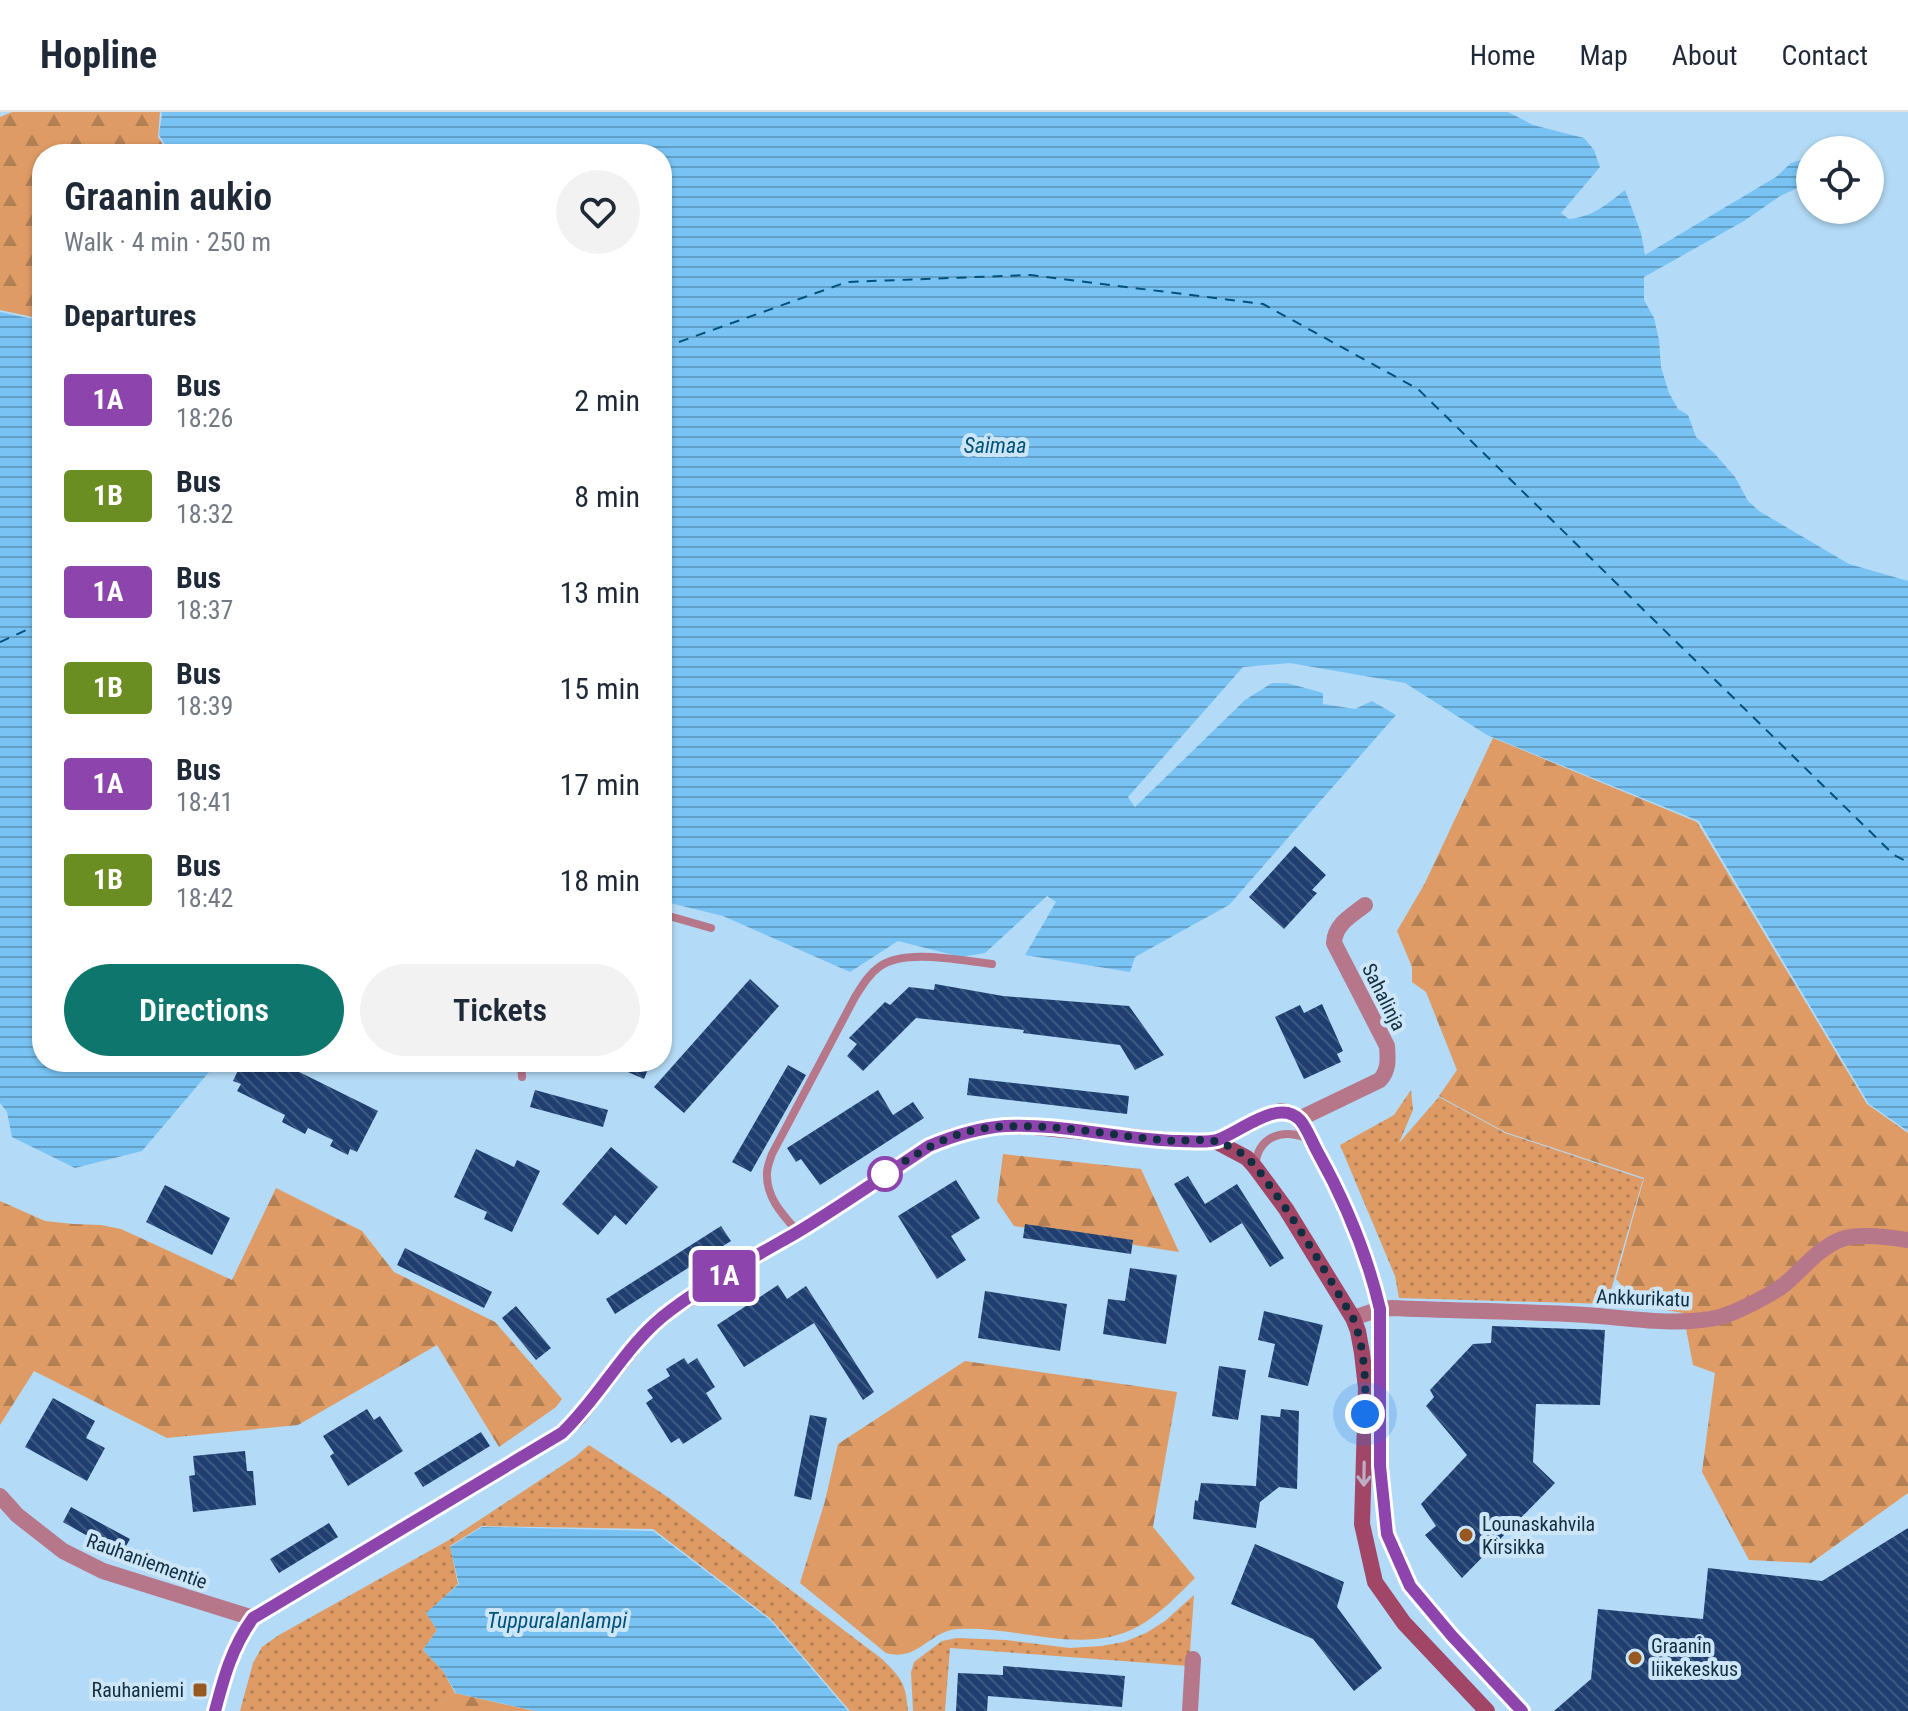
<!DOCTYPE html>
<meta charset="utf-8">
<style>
body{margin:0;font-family:"Roboto Condensed",sans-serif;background:#f2f2f3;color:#1f2937;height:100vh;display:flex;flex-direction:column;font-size:30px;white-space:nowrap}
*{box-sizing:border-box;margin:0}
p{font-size:26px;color:#747a83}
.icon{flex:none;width:44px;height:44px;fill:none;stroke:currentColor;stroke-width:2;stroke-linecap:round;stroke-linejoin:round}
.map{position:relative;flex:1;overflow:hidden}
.drawer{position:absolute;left:32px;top:32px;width:640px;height:928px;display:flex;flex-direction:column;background:#fff;border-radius:32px;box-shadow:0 2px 6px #0004}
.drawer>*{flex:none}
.badge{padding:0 16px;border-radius:6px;font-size:28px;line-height:52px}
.tools{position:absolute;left:1796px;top:24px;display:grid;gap:16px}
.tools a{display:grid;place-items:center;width:88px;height:88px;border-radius:50%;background:#fff;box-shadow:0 2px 6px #0004;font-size:40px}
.you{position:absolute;width:40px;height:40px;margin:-20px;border:6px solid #fff;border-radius:50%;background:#1a73e8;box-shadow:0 0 0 12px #1a73e833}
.map>.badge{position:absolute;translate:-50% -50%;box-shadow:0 0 0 4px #fff}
h2{padding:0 32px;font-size:30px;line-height:72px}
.round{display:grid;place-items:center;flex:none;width:84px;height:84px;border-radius:42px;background:#f2f2f3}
.summary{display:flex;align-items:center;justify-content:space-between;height:136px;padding:0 32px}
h1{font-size:38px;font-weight:600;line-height:60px}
.action{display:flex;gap:16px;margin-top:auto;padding:16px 32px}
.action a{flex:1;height:92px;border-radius:48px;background:#0f766e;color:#fff;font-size:32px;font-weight:600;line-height:92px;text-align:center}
.action a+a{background:#f2f2f3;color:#1f2937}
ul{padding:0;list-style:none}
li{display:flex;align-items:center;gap:24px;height:96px;padding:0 32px}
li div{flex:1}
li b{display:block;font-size:30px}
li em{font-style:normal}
li .badge{min-width:88px;font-weight:700;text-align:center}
header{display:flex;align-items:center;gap:48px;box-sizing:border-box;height:112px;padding:0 40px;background:#fff;border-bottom:2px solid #e0e1e3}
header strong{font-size:38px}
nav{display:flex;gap:44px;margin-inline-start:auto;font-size:28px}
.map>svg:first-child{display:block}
.green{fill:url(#green-dots)}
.forest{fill:url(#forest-firs)}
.water{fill:url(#water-rules)}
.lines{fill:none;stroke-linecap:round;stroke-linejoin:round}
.ferry{stroke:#00527a;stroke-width:2;stroke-dasharray:10 8;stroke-linecap:butt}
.building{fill:url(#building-back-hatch)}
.lane{stroke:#b7778b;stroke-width:8}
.street{stroke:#b7778b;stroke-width:16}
.secondary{stroke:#a24668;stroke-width:16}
.oneway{stroke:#bdaec6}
.line-casing{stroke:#fff;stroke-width:18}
.line{stroke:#8e44ad;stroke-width:12}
.walk{stroke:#122e40;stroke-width:8;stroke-dasharray:0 14.4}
.stop-dot{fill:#fff;stroke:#8e44ad;stroke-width:4}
.poi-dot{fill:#985920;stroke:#cce6f8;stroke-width:3}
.labels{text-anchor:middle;stroke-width:8;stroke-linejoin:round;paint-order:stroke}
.street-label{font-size:20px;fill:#122e40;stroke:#cce6f8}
.poi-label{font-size:20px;fill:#122e40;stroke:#cce6f8;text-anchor:start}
.water-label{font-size:22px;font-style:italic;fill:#00527a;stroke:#cce6f8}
</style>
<header>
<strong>Hopline</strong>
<nav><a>Home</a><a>Map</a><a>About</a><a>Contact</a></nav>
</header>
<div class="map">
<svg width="1908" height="1599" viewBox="0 0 1908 1599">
<defs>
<pattern id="green-dots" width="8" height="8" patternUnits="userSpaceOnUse" patternTransform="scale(2)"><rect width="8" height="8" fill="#df9b65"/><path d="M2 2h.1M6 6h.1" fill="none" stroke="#b37f55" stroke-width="1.8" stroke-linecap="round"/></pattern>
<pattern id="forest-firs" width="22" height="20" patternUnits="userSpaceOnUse" patternTransform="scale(2)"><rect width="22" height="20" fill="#df9b65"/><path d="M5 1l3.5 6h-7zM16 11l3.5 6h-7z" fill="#b37f55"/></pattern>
<pattern id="water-rules" width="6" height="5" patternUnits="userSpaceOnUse" patternTransform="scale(2)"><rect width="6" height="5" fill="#79c3f4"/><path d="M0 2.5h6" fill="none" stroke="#629fc7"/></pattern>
<pattern id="building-back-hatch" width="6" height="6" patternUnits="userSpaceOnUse" patternTransform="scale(2)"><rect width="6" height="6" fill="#1f3f70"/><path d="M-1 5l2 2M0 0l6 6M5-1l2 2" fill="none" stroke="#3e5981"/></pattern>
</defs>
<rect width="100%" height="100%" fill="#b3daf6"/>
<path class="green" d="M 1411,978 L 1413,998 L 1399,1031 L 1439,985 L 1505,1021 L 1643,1067 L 1607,1192 L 1399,1186 L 1395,1164 L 1340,1033 L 1394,1003 Z
M 589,1333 L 669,1386 L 882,1547 C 901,1566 906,1571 908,1599 L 850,1599 L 771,1507 L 653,1417 L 482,1414 L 450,1434 L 458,1472 L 427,1501 L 437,1518 L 423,1538 L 443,1559 L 455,1581 L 428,1599 L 240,1599 L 253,1551 L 262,1535 L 279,1523 L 449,1428 L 575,1345 Z
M 1194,1483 L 1189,1554 L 950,1536 L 945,1599 L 913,1599 L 911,1560 L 914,1550 L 942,1529 L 957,1526 L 1006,1528 L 1070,1536 L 1101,1534 L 1124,1530 L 1146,1521 L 1165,1509 Z"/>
<path class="forest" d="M 12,0 L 160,0 L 158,25 L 169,42 L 42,42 L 42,207 L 0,198 L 0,5 Z
M 1493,626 L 1697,710 L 1867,992 L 1908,1021 L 1908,1381 L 1811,1451 L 1749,1448 L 1702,1360 L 1715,1261 L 1693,1253 L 1683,1201 L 1639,1193 L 1616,1167 L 1644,1066 L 1505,1020 L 1439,984 L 1457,958 L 1426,880 L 1412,870 L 1412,855 L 1397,819 L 1425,771 Z
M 1003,1042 L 1141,1057 L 1179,1140 L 1014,1114 L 997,1089 Z
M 276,1076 L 362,1119 L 394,1160 L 495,1210 L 562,1287 L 556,1295 L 499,1335 L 437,1233 L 298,1313 L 167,1326 L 34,1259 L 0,1313 L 0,1089 L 45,1109 L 73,1112 L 101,1113 L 121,1117 L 232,1168 Z
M 965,1249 L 1177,1280 L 1153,1415 L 1195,1466 C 1178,1483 1160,1502 1139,1514 C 1084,1545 1017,1513 958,1517 C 928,1519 919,1550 886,1541 L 800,1471 L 825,1389 L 838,1332 Z
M 455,1581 L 534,1599 L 427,1599 Z"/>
<path class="water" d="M 161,0 L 1508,0 L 1533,13 L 1584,26 L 1594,38 L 1600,55 L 1561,101 L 1569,107 C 1593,105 1607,92 1625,78 L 1641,121 L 1645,143 L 1776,65 L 1791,51 L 1801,48 L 1809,52 L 1810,68 L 1807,72 L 1780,84 L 1744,109 L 1644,165 L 1644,188 L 1654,206 L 1659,228 L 1661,255 L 1669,281 L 1678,297 L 1688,303 L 1696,325 L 1714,341 L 1735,365 L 1748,389 L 1759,399 L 1849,452 L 1908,469 L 1908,1019 L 1869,992 L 1699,709 L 1487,623 L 1405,571 L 1290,551 L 1243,555 L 1128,685 L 1135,695 L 1245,588 L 1272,571 L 1287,571 L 1323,581 L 1323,592 L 1355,597 L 1372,589 L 1396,603 L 1229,793 L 1135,845 L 1130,860 L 1025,843 L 1056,790 L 1047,784 L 985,841 L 961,845 L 898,829 L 850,860 L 723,804 L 662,789 L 662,42 L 171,42 L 159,23 L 162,2 Z
M 0,200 L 42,209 L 42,950 L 214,950 L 209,960 L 142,1039 L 75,1056 L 12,1025 L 7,1000 L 0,991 Z
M 482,1415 L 653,1419 L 770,1508 L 848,1599 L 535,1599 L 456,1581 L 443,1559 L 423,1538 L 437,1518 L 426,1501 L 459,1472 L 450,1435 Z"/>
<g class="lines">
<path class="ferry" d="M 662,236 L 847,170 L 1030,163 L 1263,192 L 1418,277 L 1894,743 L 1908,750
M 0,530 L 42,511"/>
</g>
<path class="building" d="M 1295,734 L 1326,763 L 1312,778 L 1317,781 L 1284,817 L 1249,785 Z
M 750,867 L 779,894 L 684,1001 L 654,975 Z
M 935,872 L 1003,884 L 1129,894 L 1164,943 L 1135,958 L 1120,933 L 1023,921 L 1024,918 L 916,906 L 863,959 L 847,944 L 857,932 L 849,926 L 885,890 L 890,893 L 909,875 L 934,878 Z
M 1322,892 L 1343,939 L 1337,942 L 1341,950 L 1304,967 L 1275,905 L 1300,893 L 1304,901 Z
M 242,950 L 279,950 L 378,999 L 357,1040 L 350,1037 L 348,1043 L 330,1034 L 333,1028 L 308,1016 L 305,1022 L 282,1010 L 285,1003 L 237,979 L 241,972 L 233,969 Z
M 605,950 L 651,950 L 644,967 Z
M 788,953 L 806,963 L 751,1060 L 732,1050 Z
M 969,966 L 1129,984 L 1127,1002 L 967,983 Z
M 535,978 L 608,998 L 603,1015 L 530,995 Z
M 878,978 L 893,1003 L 913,990 L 924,1006 L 820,1073 L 801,1047 L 796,1050 L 787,1036 Z
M 611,1035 L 658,1075 L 626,1113 L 615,1103 L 598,1123 L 562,1092 Z
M 476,1037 L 514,1055 L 517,1048 L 540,1059 L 512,1120 L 484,1107 L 487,1100 L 454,1085 Z
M 1188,1064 L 1205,1092 L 1237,1072 L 1284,1146 L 1270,1155 L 1242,1111 L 1210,1131 L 1174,1072 Z
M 956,1068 L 980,1106 L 951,1124 L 966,1148 L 937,1167 L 898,1104 Z
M 165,1073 L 230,1106 L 212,1143 L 146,1110 Z
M 1025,1112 L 1133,1128 L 1131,1142 L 1023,1126 Z
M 721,1114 L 731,1129 L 615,1202 L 606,1187 Z
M 405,1136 L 492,1180 L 484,1196 L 397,1153 Z
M 1130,1156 L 1177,1163 L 1166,1232 L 1103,1222 L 1108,1187 L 1125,1189 Z
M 778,1173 L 787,1187 L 806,1174 L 874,1280 L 863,1288 L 814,1211 L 744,1255 L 717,1213 Z
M 985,1179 L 1067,1192 L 1060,1239 L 978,1226 Z
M 516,1194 L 551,1236 L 536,1248 L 502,1206 Z
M 1264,1199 L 1323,1213 L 1308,1274 L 1268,1265 L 1275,1232 L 1258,1228 Z
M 1492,1214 L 1605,1218 L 1600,1293 L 1536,1292 L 1533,1350 L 1555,1371 L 1462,1466 L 1425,1423 L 1436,1414 L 1421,1392 L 1467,1343 L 1426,1294 L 1434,1285 L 1430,1278 L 1473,1232 L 1491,1231 Z
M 684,1246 L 688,1252 L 697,1246 L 715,1275 L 706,1281 L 722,1307 L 683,1332 L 679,1326 L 671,1331 L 646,1291 L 653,1286 L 647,1278 L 670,1264 L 666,1257 Z
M 1219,1254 L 1246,1258 L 1238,1308 L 1212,1304 Z
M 53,1286 L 95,1309 L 86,1326 L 105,1336 L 87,1369 L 25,1335 Z
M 367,1297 L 374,1308 L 380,1304 L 403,1339 L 348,1374 L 330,1344 L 334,1341 L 323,1324 Z
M 1281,1297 L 1299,1299 L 1297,1377 L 1279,1375 L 1260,1390 L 1256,1416 L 1193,1407 L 1195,1388 L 1198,1389 L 1201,1371 L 1256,1374 L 1261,1303 L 1280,1305 Z
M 810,1303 L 827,1306 L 811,1388 L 794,1384 Z
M 481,1320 L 490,1334 L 423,1375 L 414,1361 Z
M 245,1339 L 247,1359 L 253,1359 L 256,1393 L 193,1400 L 189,1364 L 195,1363 L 193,1344 Z
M 71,1395 L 130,1427 L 121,1443 L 63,1410 Z
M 329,1411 L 338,1425 L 279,1461 L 270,1447 Z
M 1908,1416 L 1908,1599 L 1554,1599 L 1591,1567 L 1598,1497 L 1703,1507 L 1708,1456 L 1822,1469 Z
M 1255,1432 L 1344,1470 L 1337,1495 L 1382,1556 L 1354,1579 L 1313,1527 L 1231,1492 Z
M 1003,1554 L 1125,1564 L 1122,1595 L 988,1584 L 987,1599 L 956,1599 L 958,1561 L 1003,1563 Z"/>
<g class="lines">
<path class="lane" d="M 662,802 L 711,816
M 521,950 L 522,965
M 1255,1054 C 1258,1025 1281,1016 1306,1026
M 798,1120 C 783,1103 766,1086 767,1061 C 767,1055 770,1048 772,1042 L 855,885 C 862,874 868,863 879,855 C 905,836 962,849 992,852"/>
<path class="street" d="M 1299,1007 L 1380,968 C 1389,958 1388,947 1387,934 L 1334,831 C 1335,812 1351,804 1365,793
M 1353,1206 L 1380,1197 L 1392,1196 C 1457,1199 1522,1199 1586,1203 C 1631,1206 1676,1215 1720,1205 C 1735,1201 1773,1182 1785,1172 C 1803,1157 1818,1136 1842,1127 C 1860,1121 1889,1125 1908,1128
M 0,1384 L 17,1403 L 63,1439 L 103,1459 L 253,1506
M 1190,1599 L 1193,1547"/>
<path class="secondary" d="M 1215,1029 L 1266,1004 L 1281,999 L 1288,1001 L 1299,1007 L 1323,1050 L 1353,1112 L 1369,1159 L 1380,1197 L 1380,1354 L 1387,1422 L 1410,1474 L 1452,1524 L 1522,1599
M 215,1599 C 224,1565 232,1535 253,1506 L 562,1321 L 578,1306 L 642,1224 L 670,1199 L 763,1139 L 798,1120 L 929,1034 L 950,1025 L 976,1018 L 1004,1014 L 1034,1015 L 1177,1029 L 1215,1029 L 1247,1046 L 1255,1055 L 1286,1097 L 1353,1206 L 1358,1219 L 1362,1241 L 1366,1276 L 1362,1412 L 1375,1470 L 1404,1511 L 1487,1599"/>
</g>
<defs><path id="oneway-shaft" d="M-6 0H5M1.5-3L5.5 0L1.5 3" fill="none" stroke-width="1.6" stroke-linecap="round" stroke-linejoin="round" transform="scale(2)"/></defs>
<use class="oneway" href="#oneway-shaft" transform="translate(1364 1362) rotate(91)"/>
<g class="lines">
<g class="line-casing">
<path id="line" d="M 215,1599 C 224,1565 232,1535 253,1506 L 562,1321 C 602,1283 626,1231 671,1198 C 710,1169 754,1145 796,1121 C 841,1094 885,1063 929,1034 C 953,1024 978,1016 1005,1014 C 1063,1011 1122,1028 1180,1029 C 1191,1029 1206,1031 1217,1028 C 1239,1021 1279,985 1300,1008 C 1307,1016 1312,1030 1317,1039 C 1345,1089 1367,1142 1380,1197 L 1380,1354 L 1387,1422 L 1410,1474 L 1452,1524 L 1522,1599"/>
</g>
<use href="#line" class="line"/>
<path class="walk" d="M 885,1062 L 877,1067 C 909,1047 937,1026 975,1018 C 1036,1006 1113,1025 1175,1029 C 1189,1029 1205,1026 1218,1030 C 1227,1033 1237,1038 1245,1044 C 1256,1053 1264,1066 1272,1077 C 1302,1118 1327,1163 1353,1206 C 1365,1236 1366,1270 1365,1302"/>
</g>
<circle class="stop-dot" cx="885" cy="1062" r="16"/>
<g class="poi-dot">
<circle cx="1466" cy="1423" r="8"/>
<circle cx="1635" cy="1546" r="8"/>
<rect x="192" y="1570" width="16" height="16" rx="4"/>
</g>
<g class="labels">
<g class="street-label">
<text transform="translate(1384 885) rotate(63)" y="7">Sahalinja</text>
<text transform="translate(1643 1186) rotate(2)" y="7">Ankkurikatu</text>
<text transform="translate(147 1449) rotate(20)" y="7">Rauhaniementie</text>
</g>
<g class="poi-label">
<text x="1482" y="1419">Lounaskahvila<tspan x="1482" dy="23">Kirsikka</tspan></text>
<text x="1651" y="1541">Graanin<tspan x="1651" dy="23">liikekeskus</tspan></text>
<text x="184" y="1585" text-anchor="end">Rauhaniemi</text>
</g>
<g class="water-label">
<text x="995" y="341">Saimaa</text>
<text x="557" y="1516">Tuppuralanlampi</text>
</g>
</g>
</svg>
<div class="tools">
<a><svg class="icon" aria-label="locate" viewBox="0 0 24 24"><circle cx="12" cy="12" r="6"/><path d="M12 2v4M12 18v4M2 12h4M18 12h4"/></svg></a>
</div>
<div class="you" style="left:1365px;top:1302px"></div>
<b class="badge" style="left:724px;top:1164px;background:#8e44ad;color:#fff">1A</b>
<section class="drawer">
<div class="summary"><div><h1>Graanin aukio</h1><p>Walk · 4 min · 250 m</p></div><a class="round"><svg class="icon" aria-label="heart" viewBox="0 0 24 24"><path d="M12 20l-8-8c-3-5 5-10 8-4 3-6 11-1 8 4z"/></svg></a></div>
<h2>Departures</h2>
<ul>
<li><span class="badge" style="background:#8e44ad;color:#fff">1A</span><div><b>Bus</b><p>18:26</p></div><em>2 min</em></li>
<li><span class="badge" style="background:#6b8e23;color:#fff">1B</span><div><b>Bus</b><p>18:32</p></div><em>8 min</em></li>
<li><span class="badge" style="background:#8e44ad;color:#fff">1A</span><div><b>Bus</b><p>18:37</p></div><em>13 min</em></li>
<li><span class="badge" style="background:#6b8e23;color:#fff">1B</span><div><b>Bus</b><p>18:39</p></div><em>15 min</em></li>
<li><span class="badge" style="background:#8e44ad;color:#fff">1A</span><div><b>Bus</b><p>18:41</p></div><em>17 min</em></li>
<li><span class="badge" style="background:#6b8e23;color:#fff">1B</span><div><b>Bus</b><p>18:42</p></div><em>18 min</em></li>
</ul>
<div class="action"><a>Directions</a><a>Tickets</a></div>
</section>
</div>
